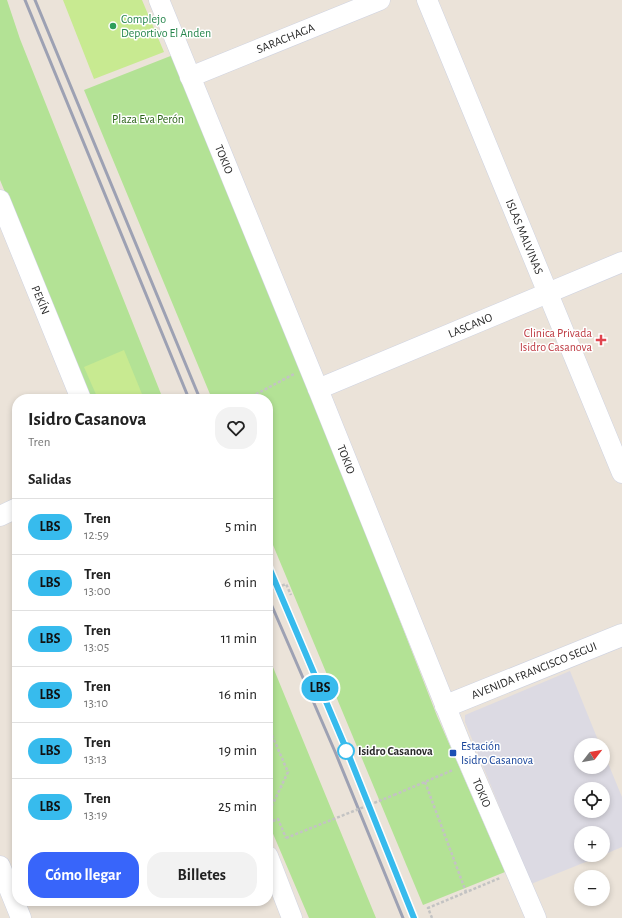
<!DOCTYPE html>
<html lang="es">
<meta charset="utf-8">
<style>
body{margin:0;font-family:"Alegreya Sans",sans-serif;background:#f2f2f2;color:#222;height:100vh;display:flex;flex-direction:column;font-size:15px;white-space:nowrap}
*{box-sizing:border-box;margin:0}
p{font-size:13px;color:#767676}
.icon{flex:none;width:22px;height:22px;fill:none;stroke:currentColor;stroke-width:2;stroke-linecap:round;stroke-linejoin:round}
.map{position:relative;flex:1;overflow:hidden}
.panel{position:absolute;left:12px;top:394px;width:261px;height:512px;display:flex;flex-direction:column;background:#fff;border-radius:16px;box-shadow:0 2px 6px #0003}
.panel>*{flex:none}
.badge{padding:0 8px;border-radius:13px;font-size:14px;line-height:26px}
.needle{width:26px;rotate:59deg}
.buttons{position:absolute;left:574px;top:738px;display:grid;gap:8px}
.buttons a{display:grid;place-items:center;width:36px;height:36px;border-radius:50%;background:#fff;box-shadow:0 2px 6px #0003;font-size:20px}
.map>.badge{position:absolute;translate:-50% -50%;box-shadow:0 0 0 2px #fff}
h2{padding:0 16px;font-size:15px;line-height:36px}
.round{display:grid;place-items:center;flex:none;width:42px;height:42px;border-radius:16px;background:#f2f2f2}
.overview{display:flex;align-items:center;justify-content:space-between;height:68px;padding:0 16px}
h1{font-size:19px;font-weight:700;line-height:30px}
.button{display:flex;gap:8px;margin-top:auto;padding:8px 16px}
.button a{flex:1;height:46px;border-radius:16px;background:#3865fa;color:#fff;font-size:16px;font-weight:700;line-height:46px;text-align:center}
.button a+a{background:#f2f2f2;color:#222}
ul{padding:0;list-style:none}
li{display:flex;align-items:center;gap:12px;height:56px;padding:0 16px;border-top:1px solid #e0e0e0}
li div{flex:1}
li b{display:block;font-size:15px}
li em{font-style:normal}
li .badge{min-width:44px;font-weight:700;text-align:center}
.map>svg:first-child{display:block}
.industrial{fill:#dcdae3;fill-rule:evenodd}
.green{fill:#b3e295}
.pitch{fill:#c8ea91}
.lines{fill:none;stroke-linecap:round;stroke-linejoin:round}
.minor-casing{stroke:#cfd3e1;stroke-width:21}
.tertiary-casing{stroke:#cfd3e1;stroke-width:23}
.path{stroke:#c3c3c3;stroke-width:2.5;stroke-dasharray:3 2;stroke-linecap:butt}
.minor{stroke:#fff;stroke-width:20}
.tertiary{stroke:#fff;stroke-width:22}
.rail{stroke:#9da1b3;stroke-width:3}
.path-bridge{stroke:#c3c3c3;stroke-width:2.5;stroke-dasharray:3 2;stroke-linecap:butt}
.line-casing{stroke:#fff;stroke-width:9}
.line{stroke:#37bbed;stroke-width:6}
.leisure-dot{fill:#2e9e5b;stroke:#fff;stroke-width:1.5}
.health-dot{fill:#e0444e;stroke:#fff;stroke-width:1.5}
.stop-dot{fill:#fff;stroke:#37bbed;stroke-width:2}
.transit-dot{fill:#1a4fb4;stroke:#fff;stroke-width:1.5}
.labels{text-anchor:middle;stroke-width:3;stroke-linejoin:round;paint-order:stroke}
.leisure-label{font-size:12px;fill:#27864d;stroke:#fff;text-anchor:start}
.street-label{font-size:12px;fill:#282828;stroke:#fff}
.park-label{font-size:12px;fill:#2c6419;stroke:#fff}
.health-label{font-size:12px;fill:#be3a42;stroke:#fff;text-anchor:end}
.transit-label{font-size:12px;fill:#164399;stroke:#fff;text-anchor:start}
.stop-label{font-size:12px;font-weight:bold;fill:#282828;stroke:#fff;text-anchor:start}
</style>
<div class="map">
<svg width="622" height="918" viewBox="0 0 622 918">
<rect width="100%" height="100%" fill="#ebe3d9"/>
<path class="industrial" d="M 570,671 L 600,745 L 581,745 L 581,767 L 603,767 L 603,751 L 622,797 L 622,847 L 603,855 L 603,833 L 581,833 L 581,855 L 603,855 L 531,884 L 465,722 L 465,715 ZM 581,789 L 603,789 L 603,811 L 581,811 Z"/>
<path class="green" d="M 0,0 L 7,0 L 20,39 L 163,399 L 90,399 L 0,180 Z
M 173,55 L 310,390 L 437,716 L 505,872 L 423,905 L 268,533 L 268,399 L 212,399 L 84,90 Z
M 268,655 L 376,918 L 309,918 L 268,822 Z"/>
<path class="pitch" d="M 63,0 L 142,0 L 164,52 L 94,79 Z
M 124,350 L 144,399 L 98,399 L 84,367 Z"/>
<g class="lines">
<g class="minor-casing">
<g id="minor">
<path id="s1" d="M 159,0 L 318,389 L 462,747 L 536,918"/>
<path id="s2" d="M 427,0 L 622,473"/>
<path id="s3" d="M 190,77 L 380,0"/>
<path id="s4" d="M 0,200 L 81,399"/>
<path id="s5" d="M 318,389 L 622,262"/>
<path d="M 0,516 L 17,508"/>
<path d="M 268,856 L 292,918"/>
<path d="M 0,866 L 21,918"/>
</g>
</g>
<g class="tertiary-casing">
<g id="tertiary">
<path id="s6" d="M 446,706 L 622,635"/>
</g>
</g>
<path class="path" d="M 247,399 L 294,374
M 268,591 L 286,584 L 291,595
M 268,726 L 288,772 L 268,814
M 425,782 L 466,892
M 394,795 L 453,770
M 268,823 L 278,819 L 286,838
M 432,918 L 428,908 L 500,878"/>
<use href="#minor" class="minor"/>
<use href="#tertiary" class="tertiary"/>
<path class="rail" d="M 25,0 L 189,399
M 35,0 L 200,399
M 268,565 L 347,751 L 414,918
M 268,597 L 336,754 L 403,918"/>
<path class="path-bridge" d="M 286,838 L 394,795"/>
</g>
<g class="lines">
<g class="line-casing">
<path id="line" d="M 268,565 L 347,751 L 414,918"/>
</g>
<use href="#line" class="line"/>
</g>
<circle class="leisure-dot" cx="113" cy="26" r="4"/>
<path class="health-dot" d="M599 334h4v4h4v4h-4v4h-4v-4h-4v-4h4z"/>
<circle class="stop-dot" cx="346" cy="751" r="8"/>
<rect class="transit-dot" x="449" y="749" width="8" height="8" rx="2"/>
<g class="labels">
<g class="leisure-label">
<text x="121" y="23">Complejo<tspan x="121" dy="14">Deportivo El Anden</tspan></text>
</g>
<g class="street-label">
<text dy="4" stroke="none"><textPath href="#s3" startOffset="103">SARACHAGA</textPath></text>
<text dy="4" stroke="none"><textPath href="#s1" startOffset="172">TOKIO</textPath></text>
<text dy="4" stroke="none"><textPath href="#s2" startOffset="256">ISLAS MALVINAS</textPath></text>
<text dy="4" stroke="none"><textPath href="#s4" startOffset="108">PEKÍN</textPath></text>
<text dy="4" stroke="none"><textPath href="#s5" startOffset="165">LASCANO</textPath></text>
<text dy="4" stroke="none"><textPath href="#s1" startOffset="496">TOKIO</textPath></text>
<text dy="4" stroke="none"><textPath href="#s6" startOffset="95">AVENIDA FRANCISCO SEGUI</textPath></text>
<text dy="4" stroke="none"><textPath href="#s1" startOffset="856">TOKIO</textPath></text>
</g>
<g class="park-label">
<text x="148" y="123">Plaza Eva Perón</text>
</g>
<g class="health-label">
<text x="592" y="337">Clinica Privada<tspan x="592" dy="14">Isidro Casanova</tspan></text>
</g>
<g class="transit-label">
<text x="461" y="750">Estación<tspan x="461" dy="14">Isidro Casanova</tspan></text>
</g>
<g class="stop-label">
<text x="358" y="755">Isidro Casanova</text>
</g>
</g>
</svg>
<div class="buttons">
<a><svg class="needle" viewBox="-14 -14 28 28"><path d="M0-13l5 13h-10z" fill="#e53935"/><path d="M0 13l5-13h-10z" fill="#767676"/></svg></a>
<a><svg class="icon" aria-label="locate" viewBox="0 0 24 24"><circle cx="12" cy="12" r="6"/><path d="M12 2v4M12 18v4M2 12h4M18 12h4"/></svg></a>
<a>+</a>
<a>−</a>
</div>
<b class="badge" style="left:320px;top:688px;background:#37bbed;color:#111">LBS</b>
<section class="panel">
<div class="overview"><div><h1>Isidro Casanova</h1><p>Tren</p></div><a class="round"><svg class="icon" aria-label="heart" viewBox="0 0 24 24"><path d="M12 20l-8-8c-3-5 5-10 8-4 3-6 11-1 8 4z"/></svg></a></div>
<h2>Salidas</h2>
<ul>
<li><span class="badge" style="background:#37bbed;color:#111">LBS</span><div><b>Tren</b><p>12:59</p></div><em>5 min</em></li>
<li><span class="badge" style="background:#37bbed;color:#111">LBS</span><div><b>Tren</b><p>13:00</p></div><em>6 min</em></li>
<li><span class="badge" style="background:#37bbed;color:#111">LBS</span><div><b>Tren</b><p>13:05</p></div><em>11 min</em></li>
<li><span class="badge" style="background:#37bbed;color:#111">LBS</span><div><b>Tren</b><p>13:10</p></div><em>16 min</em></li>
<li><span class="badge" style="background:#37bbed;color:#111">LBS</span><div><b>Tren</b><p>13:13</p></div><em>19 min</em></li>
<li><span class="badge" style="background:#37bbed;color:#111">LBS</span><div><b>Tren</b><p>13:19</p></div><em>25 min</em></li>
</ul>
<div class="button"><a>Cómo llegar</a><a>Billetes</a></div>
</section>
</div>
